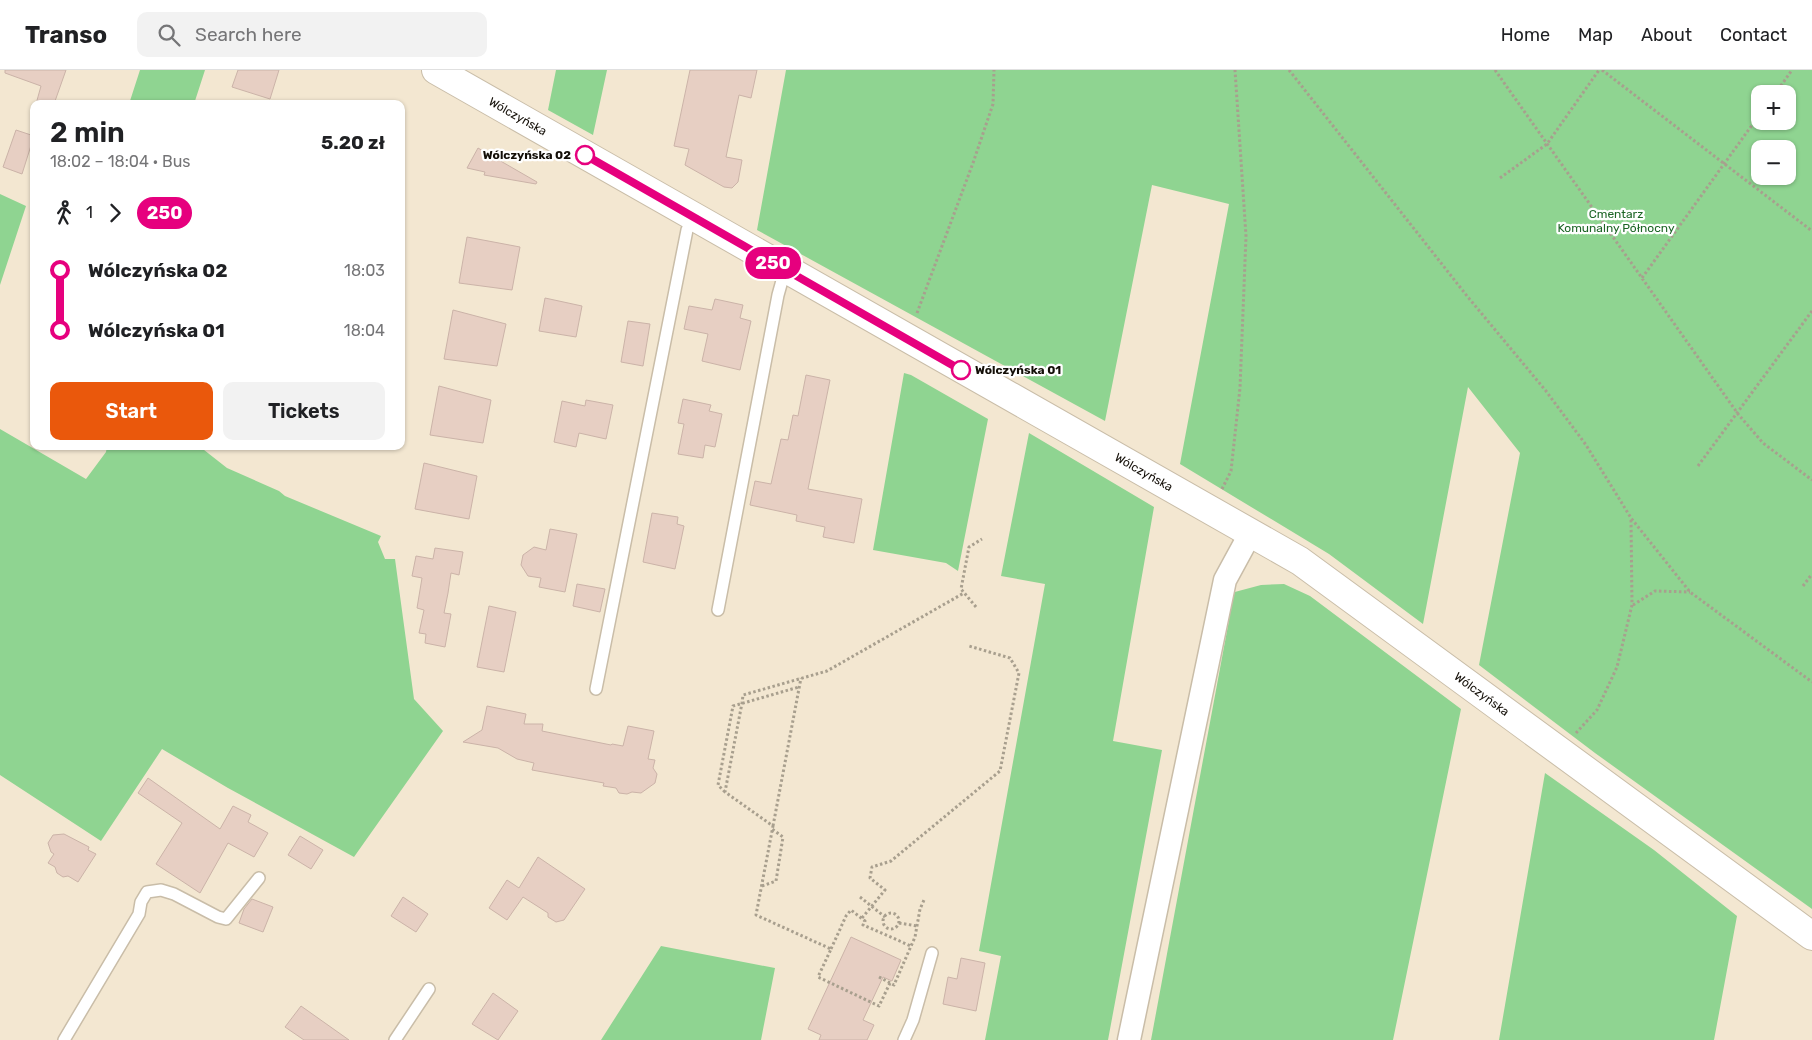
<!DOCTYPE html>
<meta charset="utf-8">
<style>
body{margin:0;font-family:Rubik,sans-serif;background:#f2f2f2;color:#202124;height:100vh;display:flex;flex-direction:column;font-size:19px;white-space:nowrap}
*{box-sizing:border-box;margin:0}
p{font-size:16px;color:#757577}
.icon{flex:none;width:28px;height:28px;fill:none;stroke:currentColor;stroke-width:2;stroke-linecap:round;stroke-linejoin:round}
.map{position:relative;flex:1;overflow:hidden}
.sheet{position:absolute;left:30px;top:30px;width:375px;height:350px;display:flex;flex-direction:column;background:#fff;border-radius:10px;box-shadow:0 1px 4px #0004}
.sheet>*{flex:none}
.badge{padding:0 10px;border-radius:16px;font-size:18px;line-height:32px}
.controls{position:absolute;left:1751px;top:15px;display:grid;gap:10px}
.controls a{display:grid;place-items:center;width:45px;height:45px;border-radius:10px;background:#fff;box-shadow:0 1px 4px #0004;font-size:25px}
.map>.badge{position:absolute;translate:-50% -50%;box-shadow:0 0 0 2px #fff}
.legs{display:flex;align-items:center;gap:8px;height:55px;padding:0 20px;font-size:16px}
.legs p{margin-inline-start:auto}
.summary{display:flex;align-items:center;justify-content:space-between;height:85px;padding:0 20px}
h1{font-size:28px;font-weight:600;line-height:38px}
.cta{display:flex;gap:10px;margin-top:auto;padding:10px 20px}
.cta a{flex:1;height:58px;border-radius:10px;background:#ea580c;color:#fff;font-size:20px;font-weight:600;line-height:58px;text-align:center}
.cta a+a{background:#f2f2f2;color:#202124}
ul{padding:0 20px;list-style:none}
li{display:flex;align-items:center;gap:18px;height:60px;font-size:19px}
li i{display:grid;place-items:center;width:8px;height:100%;margin:0 6px;background:currentColor}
li i::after{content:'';width:12px;height:12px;margin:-6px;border:4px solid;border-radius:50%;background:#fff}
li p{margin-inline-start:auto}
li:first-child i{background:linear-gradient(#0000 50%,currentColor 0)}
li:last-child i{background:linear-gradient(currentColor 50%,#0000 0)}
header{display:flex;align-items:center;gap:30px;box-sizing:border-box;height:70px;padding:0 25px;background:#fff;border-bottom:1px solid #e0e0e0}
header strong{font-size:24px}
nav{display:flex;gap:28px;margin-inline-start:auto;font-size:18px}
.search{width:350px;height:45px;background:#f2f2f2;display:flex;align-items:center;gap:12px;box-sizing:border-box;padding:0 18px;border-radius:10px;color:#757577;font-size:19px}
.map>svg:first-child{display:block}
.green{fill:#8fd491;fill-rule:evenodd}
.building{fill:#e7cfc3;stroke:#cbb3a8}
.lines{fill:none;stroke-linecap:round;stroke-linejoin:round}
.service-casing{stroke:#c9bda8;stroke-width:14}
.minor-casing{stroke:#c9bda8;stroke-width:25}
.tertiary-casing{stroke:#c9bda8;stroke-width:30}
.path{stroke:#a89f8e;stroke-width:3;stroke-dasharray:2.5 2.5;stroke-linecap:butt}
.service{stroke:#fff;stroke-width:11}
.minor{stroke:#fff;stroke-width:22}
.tertiary{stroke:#fff;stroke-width:28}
.line-1-casing{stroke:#fff;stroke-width:11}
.line-1{stroke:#e6007e;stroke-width:8}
.stop-1-dot{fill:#fff;stroke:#e6007e;stroke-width:2.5}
.labels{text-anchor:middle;stroke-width:4.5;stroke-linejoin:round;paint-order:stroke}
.street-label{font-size:12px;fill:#130e07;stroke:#fff}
.stop-label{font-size:12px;font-weight:bold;fill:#130e07;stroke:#fff;text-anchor:end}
.park-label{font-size:12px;fill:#1c6525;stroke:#fff}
</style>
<header>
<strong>Transo</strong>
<div class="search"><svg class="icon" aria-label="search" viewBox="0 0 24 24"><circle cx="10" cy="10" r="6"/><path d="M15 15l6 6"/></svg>Search here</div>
<nav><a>Home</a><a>Map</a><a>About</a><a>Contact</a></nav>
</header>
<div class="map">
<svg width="1812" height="970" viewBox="0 0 1812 970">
<rect width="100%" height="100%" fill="#f3e7d1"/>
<path class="green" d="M 140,0 L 205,0 L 194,34 L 129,34 Z
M 556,0 L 607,0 L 593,65 L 548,40 Z
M 786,0 L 1812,0 L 1812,839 L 1595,683 L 1479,595 L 1520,383 L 1468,317 L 1423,554 L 1329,484 L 1180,394 L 1229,134 L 1152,115 L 1105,351 L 757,160 ZM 1760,24 L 1788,24 L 1788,51 L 1760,51 ZM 1760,79 L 1788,79 L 1788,106 L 1760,106 Z
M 0,124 L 26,136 L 0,215 Z
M 904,303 L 911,305 L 988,349 L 958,501 L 946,493 L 873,480 Z
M 0,359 L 86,409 L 106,382 L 107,376 L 199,376 L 227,398 L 279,421 L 285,426 L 381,466 L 378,472 L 385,489 L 395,489 L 414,629 L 443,661 L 354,787 L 228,718 L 162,679 L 101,771 L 0,705 Z
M 1029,363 L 1154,437 L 1113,671 L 1162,680 L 1108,970 L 985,970 L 1001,886 L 979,881 L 1045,514 L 1001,506 Z
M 1284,514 L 1310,526 L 1461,639 L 1393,970 L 1151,970 L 1229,550 L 1231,523 L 1261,515 Z
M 1545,703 L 1654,780 L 1737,846 L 1714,970 L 1499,970 Z
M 661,876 L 775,898 L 761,970 L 601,970 Z"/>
<path class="building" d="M 5,0 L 66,0 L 54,34 L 36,34 L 41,16 L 5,3 Z
M 238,0 L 279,0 L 270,29 L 232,17 Z
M 690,0 L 757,0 L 751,28 L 739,25 L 726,87 L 742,90 L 738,112 L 732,118 L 724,117 L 685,95 L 689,79 L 674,76 Z
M 16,60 L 34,66 L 22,104 L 3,97 Z
M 478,78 L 537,112 L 536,114 L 484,105 L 485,102 L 467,98 Z
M 467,167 L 520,177 L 512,220 L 459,213 Z
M 545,228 L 582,236 L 576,267 L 539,261 Z
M 715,229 L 743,235 L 740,248 L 751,251 L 740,300 L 702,291 L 708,264 L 684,259 L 689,236 L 712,240 Z
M 453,240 L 506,254 L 497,296 L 444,289 Z
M 628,251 L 650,254 L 643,296 L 621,292 Z
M 806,305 L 830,310 L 808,419 L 862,429 L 854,473 L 823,467 L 825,457 L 796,451 L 797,445 L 750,435 L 755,411 L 771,414 L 781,369 L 788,370 L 793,345 L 798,346 Z
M 439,316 L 491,330 L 483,373 L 430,365 Z
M 683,329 L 711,335 L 709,341 L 722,344 L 715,377 L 705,375 L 703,388 L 678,384 L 684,354 L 678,353 Z
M 586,330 L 613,335 L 606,369 L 579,363 L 576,377 L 554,372 L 562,331 L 585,336 Z
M 424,393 L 477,406 L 469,449 L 415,439 Z
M 652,443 L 678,447 L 677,454 L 684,456 L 675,499 L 643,492 Z
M 550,459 L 577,464 L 565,522 L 539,517 L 541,508 L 528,506 L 521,495 L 523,485 L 534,477 L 546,480 Z
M 435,478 L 463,482 L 459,505 L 451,503 L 448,523 L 444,543 L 451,544 L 445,577 L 425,573 L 426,564 L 419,563 L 424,540 L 417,538 L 422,508 L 412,506 L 416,486 L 433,489 Z
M 577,514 L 605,519 L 600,542 L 573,536 Z
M 489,536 L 516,542 L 504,602 L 477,597 Z
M 487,636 L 526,644 L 524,654 L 543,654 L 542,661 L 611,675 L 612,674 L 623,676 L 628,656 L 654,661 L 648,689 L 655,690 L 653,698 L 657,704 L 655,713 L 641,723 L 632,722 L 627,724 L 619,723 L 616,718 L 603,716 L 604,713 L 532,700 L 534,693 L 517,689 L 498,678 L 463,672 L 482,660 Z
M 148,708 L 220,759 L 233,736 L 251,745 L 248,752 L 268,763 L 254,787 L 228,773 L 200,823 L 156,794 L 182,753 L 138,723 Z
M 64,764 L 89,777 L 88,780 L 96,784 L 78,812 L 68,806 L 63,807 L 57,803 L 55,797 L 48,793 L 54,784 L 51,782 L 48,773 L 53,765 Z
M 300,766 L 323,780 L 311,799 L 288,785 Z
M 538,787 L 585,819 L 564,850 L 556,852 L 548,847 L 548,843 L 523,827 L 507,850 L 489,838 L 507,810 L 519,818 Z
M 403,827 L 428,844 L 416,862 L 391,846 Z
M 252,829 L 273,837 L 263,862 L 239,853 L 244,839 Z
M 851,867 L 901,890 L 892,911 L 883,907 L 863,950 L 874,955 L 867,970 L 819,970 L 821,965 L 808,959 Z
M 961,888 L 985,893 L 976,941 L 943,934 L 948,907 L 957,909 Z
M 493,923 L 518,941 L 498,970 L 472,954 Z
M 301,936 L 349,970 L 304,970 L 285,957 Z"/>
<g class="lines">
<g class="service-casing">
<path id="service" d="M 718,540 L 778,225 L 785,200
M 596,619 L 687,160 L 693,147
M 64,970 L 139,844 L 141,832 L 147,822 L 161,820 L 174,824 L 218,847 L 226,849 L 259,808
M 395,970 L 429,919
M 904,970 L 913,950 L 932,883"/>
</g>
<g class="minor-casing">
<path id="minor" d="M 1129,970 L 1225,510 L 1250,464"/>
</g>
<g class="tertiary-casing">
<g id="tertiary">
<path id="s1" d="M 436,0 L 1300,491 L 1812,866"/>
</g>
</g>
<path class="path" d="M 1289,0 L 1467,226 L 1546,321 L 1586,375 L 1631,448 L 1690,522 L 1812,612
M 1495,0 L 1738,344 L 1763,373 L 1812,410
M 1602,0 L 1812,161
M 1775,24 L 1792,0
M 1500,108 L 1547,74 L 1599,0
M 1642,208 L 1760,44
M 917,243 L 973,93 L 993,34 L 994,0
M 1698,396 L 1812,241
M 1222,419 L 1231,401 L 1240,318 L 1246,166 L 1235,0
M 1803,516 L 1812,504
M 1633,535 L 1655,521 L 1690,522
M 976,537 L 961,519 L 969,477 L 982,469
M 1576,663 L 1597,640 L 1617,597 L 1632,535 L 1631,449
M 725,722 L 718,715 L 733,636 L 799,617
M 773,756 L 801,608
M 762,816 L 776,811 L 783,767 L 772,759
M 860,827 L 885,847
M883 851a8 8 0 1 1 16 0a8 8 0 1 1-16 0Z
M 862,848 L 885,820 L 870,808 L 872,797 L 891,791 L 1000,701 L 1019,603 L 1010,588 L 969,576
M 899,853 L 917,856
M 831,879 L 846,846 L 851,840 L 865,851 L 863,855 L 911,876
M 879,907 L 894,915 L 915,867 L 920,839 L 924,830
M 890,913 L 879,936 L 818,907 L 831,879 L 756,845 L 773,756 L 725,722 L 742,633 L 743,625 L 827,601 L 964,523"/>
<use href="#service" class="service"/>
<use href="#minor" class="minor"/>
<use href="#tertiary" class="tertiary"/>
</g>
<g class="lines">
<g class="line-1-casing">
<path id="line-1" d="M 585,85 L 961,300"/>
</g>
<use href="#line-1" class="line-1"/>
</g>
<g class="stop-1-dot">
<circle cx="585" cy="85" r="9"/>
<circle cx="961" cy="300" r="9"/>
</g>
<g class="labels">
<g class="street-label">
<text dy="4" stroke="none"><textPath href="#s1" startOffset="94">Wólczyńska</textPath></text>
<text dy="4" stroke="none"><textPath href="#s1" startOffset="814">Wólczyńska</textPath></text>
<text dy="4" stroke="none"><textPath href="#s1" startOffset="1219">Wólczyńska</textPath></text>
</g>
<g class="stop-label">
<text x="571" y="89">Wólczyńska 02</text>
<text x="975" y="304" text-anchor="start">Wólczyńska 01</text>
</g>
<g class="park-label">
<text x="1616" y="148">Cmentarz<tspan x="1616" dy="14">Komunalny Północny</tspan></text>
</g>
</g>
</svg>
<div class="controls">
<a>+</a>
<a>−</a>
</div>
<b class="badge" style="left:773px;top:193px;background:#e6007e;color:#fff">250</b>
<section class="sheet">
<div class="summary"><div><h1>2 min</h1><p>18:02 – 18:04 · Bus</p></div><b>5.20 zł</b></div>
<div class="legs"><svg class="icon" aria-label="walk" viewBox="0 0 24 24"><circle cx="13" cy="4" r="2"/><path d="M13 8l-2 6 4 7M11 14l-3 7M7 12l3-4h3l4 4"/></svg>1<svg class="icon" aria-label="forward" viewBox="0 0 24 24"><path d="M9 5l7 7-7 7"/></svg><b class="badge" style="background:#e6007e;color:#fff">250</b></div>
<ul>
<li><i style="color:#e6007e"></i><b>Wólczyńska 02</b><p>18:03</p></li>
<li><i style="color:#e6007e"></i><b>Wólczyńska 01</b><p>18:04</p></li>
</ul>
<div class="cta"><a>Start</a><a>Tickets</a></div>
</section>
</div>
